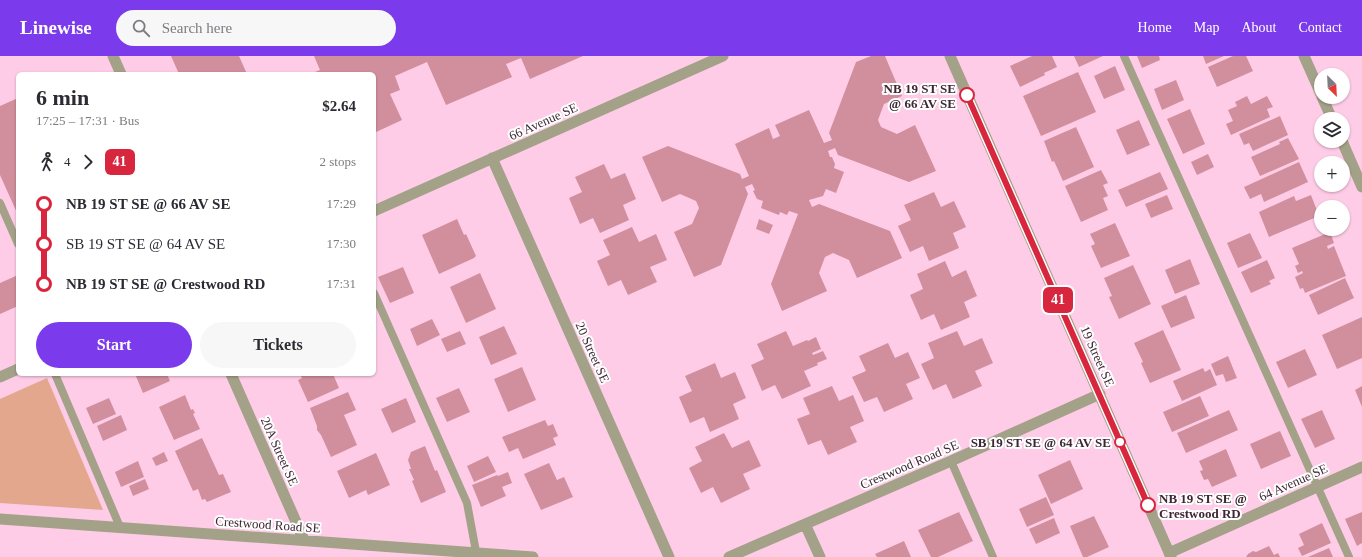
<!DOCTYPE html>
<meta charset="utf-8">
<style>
body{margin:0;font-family:"Times New Roman",serif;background:#f7f7f7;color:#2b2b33;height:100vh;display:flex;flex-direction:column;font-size:15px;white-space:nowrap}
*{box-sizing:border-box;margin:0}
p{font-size:13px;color:#7c7c81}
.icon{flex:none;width:22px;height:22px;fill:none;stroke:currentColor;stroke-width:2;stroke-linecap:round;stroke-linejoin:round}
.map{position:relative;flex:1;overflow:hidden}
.details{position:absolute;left:16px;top:16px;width:360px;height:304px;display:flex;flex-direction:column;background:#fff;border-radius:6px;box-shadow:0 1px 3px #0004}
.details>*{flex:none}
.badge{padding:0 8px;border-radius:6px;font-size:14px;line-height:26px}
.needle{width:26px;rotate:156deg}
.controls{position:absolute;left:1314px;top:12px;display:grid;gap:8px}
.controls a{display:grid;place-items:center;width:36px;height:36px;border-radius:50%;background:#fff;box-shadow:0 1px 3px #0004;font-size:20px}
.map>.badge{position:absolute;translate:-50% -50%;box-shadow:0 0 0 2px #fff}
.legs{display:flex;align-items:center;gap:6px;height:44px;padding:0 20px;font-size:13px}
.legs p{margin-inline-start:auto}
.head{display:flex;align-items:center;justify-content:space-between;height:68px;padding:0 20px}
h1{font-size:22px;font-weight:700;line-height:30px}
.cta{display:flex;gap:8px;margin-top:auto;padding:8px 20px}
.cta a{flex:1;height:46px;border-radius:24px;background:#7c3aed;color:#fff;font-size:16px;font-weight:700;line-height:46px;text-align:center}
.cta a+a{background:#f7f7f7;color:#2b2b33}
ul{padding:0 20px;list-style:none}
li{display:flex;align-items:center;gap:14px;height:40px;font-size:15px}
li i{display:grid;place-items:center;width:6px;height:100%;margin:0 5px;background:currentColor}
li i::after{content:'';width:10px;height:10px;margin:-5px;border:3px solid;border-radius:50%;background:#fff}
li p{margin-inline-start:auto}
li:first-child i{background:linear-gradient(#0000 50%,currentColor 0)}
li:last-child i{background:linear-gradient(currentColor 50%,#0000 0)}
header{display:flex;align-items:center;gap:24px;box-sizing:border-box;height:56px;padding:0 20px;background:#7c3aed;color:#fff}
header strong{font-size:19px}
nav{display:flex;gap:22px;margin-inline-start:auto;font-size:14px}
.search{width:280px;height:36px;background:#f7f7f7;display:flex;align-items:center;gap:10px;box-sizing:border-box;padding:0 14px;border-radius:22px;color:#7c7c81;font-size:15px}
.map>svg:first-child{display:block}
.green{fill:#e3a78d}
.building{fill:#d18f9d}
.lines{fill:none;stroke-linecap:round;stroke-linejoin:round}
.service{stroke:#a3a187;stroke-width:8}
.minor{stroke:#a3a187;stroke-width:11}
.line-1-casing{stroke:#fff;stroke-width:9}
.line-1{stroke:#d7263d;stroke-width:6}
.stop-1-dot{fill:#fff;stroke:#d7263d;stroke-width:2}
.labels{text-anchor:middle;stroke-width:4;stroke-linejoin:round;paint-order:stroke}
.stop-label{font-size:13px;font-weight:bold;fill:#3e2734;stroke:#fefefe;text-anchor:end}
.street-label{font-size:13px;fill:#3e2734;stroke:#fefefe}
</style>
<header>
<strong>Linewise</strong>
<div class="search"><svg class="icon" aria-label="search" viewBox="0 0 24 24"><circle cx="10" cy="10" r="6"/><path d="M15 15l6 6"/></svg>Search here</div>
<nav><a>Home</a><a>Map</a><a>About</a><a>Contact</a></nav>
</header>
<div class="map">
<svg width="1362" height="501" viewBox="0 0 1362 501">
<rect width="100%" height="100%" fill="#fecce7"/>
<path class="green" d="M 47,322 L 103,454 L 0,447 L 0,343 Z"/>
<path class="building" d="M 171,0 L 239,0 L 247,18 L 179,18 Z
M 314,0 L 583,0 L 530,23 L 521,2 L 506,8 L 512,21 L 446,49 L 427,6 L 395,20 L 400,34 L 390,38 L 402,64 L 374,77 L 374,18 L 310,18 L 320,14 Z
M 871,0 L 885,0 L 902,40 L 884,48 L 878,64 L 881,71 L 897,78 L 915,69 L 936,115 L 909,126 L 838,99 L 835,92 L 828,95 L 830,101 L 832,101 L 835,108 L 834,112 L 844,116 L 836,137 L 826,133 L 823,140 L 809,144 L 812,151 L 819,148 L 890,175 L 902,202 L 857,222 L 849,204 L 833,197 L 825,201 L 819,217 L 827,235 L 782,255 L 771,228 L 798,158 L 789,155 L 787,159 L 780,156 L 779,159 L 761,152 L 763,145 L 757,143 L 753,135 L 755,134 L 752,128 L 745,131 L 748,138 L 721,209 L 694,221 L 674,176 L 692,168 L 699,152 L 696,145 L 680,138 L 662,146 L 642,101 L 668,90 L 740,118 L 742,123 L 749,120 L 735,88 L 769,72 L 773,83 L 780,80 L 775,69 L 809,54 L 824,87 L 832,84 L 829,77 L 856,6 Z
M 1032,0 L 1052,0 L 1057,11 L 1044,17 L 1045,19 L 1020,31 L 1010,10 Z
M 1074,0 L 1103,0 L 1079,11 Z
M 1137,0 L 1159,0 L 1160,4 L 1142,12 Z
M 1203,0 L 1224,0 L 1206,8 Z
M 1233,0 L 1246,0 L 1253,15 L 1217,31 L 1208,11 Z
M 1115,10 L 1125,34 L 1104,43 L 1094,20 Z
M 1078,16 L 1096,56 L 1041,80 L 1023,40 Z
M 1176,24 L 1184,44 L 1162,54 L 1154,33 Z
M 1247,40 L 1251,48 L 1267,40 L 1273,51 L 1267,53 L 1270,61 L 1231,79 L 1226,68 L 1233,65 L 1228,54 L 1237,50 L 1235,46 Z
M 18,42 L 18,159 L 0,119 L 0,50 Z
M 1190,53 L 1205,88 L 1183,98 L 1167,63 Z
M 1280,60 L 1288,79 L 1253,95 L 1249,87 L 1244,89 L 1239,78 Z
M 1139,64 L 1150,89 L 1127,99 L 1116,74 Z
M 1076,71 L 1094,111 L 1063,125 L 1054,105 L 1052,106 L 1044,85 Z
M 1288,82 L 1299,103 L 1260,120 L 1251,101 L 1280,88 L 1279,86 Z
M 1208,98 L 1214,111 L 1197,119 L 1191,106 Z
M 1299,106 L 1308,126 L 1264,146 L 1261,138 L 1250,143 L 1244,131 Z
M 604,108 L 611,123 L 625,117 L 636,143 L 623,149 L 629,164 L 600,177 L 593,162 L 580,168 L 569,142 L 582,136 L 575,121 Z
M 1101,114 L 1108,127 L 1103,129 L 1108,140 L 1103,142 L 1108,154 L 1081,166 L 1065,130 Z
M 1160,116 L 1168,133 L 1126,151 L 1118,134 Z
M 934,136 L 941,151 L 954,145 L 966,171 L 953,177 L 959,192 L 929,205 L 923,190 L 910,196 L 898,170 L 911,164 L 904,149 Z
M 1167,139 L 1173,153 L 1151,162 L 1145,148 Z
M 1311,139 L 1319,160 L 1269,181 L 1259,156 L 1294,140 L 1296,145 Z
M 457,163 L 464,179 L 466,178 L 476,200 L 474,202 L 439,218 L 422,179 Z
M 759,163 L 773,169 L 769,178 L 756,173 Z
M 1115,167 L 1130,200 L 1101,212 L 1091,190 L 1095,188 L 1090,178 Z
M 632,171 L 639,186 L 656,178 L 667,204 L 650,211 L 657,226 L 628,239 L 621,224 L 608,230 L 597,205 L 610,199 L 603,184 Z
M 1330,176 L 1334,187 L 1327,190 L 1328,193 L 1334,190 L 1346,220 L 1305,237 L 1303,232 L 1300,233 L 1295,221 L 1303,217 L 1302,215 L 1298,217 L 1295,210 L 1299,208 L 1292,192 Z
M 1250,177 L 1262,202 L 1238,212 L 1227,187 Z
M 1190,203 L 1200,228 L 1175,238 L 1165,214 Z
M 1267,204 L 1275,222 L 1269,225 L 1271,228 L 1251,237 L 1241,216 Z
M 945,205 L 952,221 L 966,214 L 977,240 L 964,246 L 970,261 L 941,274 L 934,258 L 921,264 L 910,239 L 923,233 L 917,218 Z
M 1133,209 L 1151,248 L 1119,263 L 1109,241 L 1112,240 L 1104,222 Z
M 403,211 L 414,237 L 390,247 L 378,221 Z
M 480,217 L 496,253 L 466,267 L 450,231 Z
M 18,219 L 18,250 L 0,258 L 0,227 Z
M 1345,222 L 1354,242 L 1318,259 L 1309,239 Z
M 1186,239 L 1195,262 L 1171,272 L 1161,250 Z
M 1362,261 L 1362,302 L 1337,313 L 1322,279 Z
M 432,263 L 440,279 L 417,290 L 410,273 Z
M 504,270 L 517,298 L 491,309 L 479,281 Z
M 1163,274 L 1181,314 L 1150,327 L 1141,307 L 1143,306 L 1134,287 Z
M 460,275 L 466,288 L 447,296 L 441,283 Z
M 786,275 L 793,290 L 807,284 L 808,285 L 816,281 L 821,293 L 812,297 L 813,299 L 823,295 L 827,303 L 817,307 L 818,309 L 804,315 L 811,330 L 782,343 L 775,329 L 762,335 L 751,309 L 764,303 L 757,288 Z
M 957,275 L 964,290 L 982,282 L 993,307 L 975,315 L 982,330 L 953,343 L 946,328 L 933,334 L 921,308 L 934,302 L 928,287 Z
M 888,287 L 895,302 L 908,296 L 920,322 L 906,328 L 913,343 L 884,356 L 877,341 L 864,346 L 852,321 L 866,315 L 859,300 Z
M 1305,293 L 1317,319 L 1288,332 L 1276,306 Z
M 1228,300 L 1237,322 L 1226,326 L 1223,318 L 1216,320 L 1211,308 Z
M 715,307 L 721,322 L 735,316 L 746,342 L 733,348 L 739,363 L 710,376 L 704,361 L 690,367 L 679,341 L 692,335 L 685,320 Z
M 522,311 L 536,344 L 508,356 L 494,323 Z
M 1203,312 L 1205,316 L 1210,313 L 1217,329 L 1182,345 L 1173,325 Z
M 135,318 L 167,318 L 170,325 L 143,337 Z
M 300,318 L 333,318 L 339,332 L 308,346 L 298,324 L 302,322 Z
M 832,330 L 839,345 L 853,339 L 864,365 L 850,371 L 857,386 L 828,399 L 821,384 L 808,389 L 797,363 L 810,358 L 803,342 Z
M 1362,330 L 1362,351 L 1355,334 Z
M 459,332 L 470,356 L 447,366 L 436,342 Z
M 348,336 L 356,354 L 344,359 L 357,389 L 331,401 L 321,379 L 317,374 L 317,370 L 310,352 Z
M 185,339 L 191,354 L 193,353 L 195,357 L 193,358 L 200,373 L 174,384 L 159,351 Z
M 1200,340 L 1209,360 L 1172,376 L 1163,356 Z
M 109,342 L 116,358 L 93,368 L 86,352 Z
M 406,342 L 416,366 L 392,377 L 381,353 Z
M 1229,354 L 1238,374 L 1186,397 L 1177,377 Z
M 1322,354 L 1335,383 L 1315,392 L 1301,363 Z
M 121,359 L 127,374 L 103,385 L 97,370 Z
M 545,364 L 548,370 L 553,368 L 558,380 L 553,382 L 556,389 L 523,403 L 518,392 L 509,396 L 502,381 Z
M 1280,375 L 1291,400 L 1261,413 L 1250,388 Z
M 724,377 L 732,392 L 749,384 L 761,410 L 743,418 L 750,433 L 721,447 L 713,431 L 701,437 L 689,412 L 702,405 L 695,391 Z
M 202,382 L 219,419 L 223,418 L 231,436 L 207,446 L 205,443 L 202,444 L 198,433 L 193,435 L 175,395 Z
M 425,390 L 435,415 L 437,414 L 446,436 L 421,447 L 412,425 L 414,424 L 409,413 L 411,413 L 408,404 L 411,396 Z
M 1226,393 L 1237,420 L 1212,431 L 1208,423 L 1204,424 L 1200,415 L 1203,414 L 1199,405 Z
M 164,396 L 168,405 L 156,410 L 152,402 Z
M 376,397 L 390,429 L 368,439 L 366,434 L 349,442 L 337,415 Z
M 488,400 L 496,416 L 474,426 L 467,410 Z
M 1070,404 L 1083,433 L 1051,448 L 1038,419 Z
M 138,405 L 144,421 L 121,431 L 115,416 Z
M 549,407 L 557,424 L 564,421 L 573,441 L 541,454 L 524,418 Z
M 508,416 L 512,427 L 502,431 L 506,440 L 481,451 L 472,429 L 497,419 L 498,420 Z
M 145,423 L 149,433 L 133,440 L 129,430 Z
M 1046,441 L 1054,459 L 1027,471 L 1019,453 Z
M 959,456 L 973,485 L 938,501 L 931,501 L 918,474 Z
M 1362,456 L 1362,487 L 1357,490 L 1345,463 Z
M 1094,460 L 1109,491 L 1087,501 L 1083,501 L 1070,470 Z
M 1054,462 L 1060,477 L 1036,488 L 1029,473 Z
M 1322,467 L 1331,487 L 1302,500 L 1298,492 L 1304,489 L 1299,478 Z
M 904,485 L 911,501 L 877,501 L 875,498 Z
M 1269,490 L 1274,499 L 1278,497 L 1280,501 L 1246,501 L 1248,498 L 1253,495 L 1256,496 Z
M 1329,492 L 1333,501 L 1308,501 Z"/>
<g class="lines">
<path class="service" d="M 1124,0 L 1349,501
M 0,147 L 18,188
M 374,237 L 467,447 L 477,501
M 55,318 L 120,471
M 951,405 L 993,501"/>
<path class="minor" d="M 113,0 L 121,18
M 950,0 L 1171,501
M 1304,0 L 1321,38
M 1322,41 L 1332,63
M 1342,85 L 1362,131
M 492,102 L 669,501
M 374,155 L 723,0
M 231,318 L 304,484
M 0,321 L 18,313
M 0,463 L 533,501
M 805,468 L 820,501
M 1169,497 L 1362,411
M 729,501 L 951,405 L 1100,338"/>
</g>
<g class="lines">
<g class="line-1-casing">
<path id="line-1" d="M 967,39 L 1148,449"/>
</g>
<use href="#line-1" class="line-1"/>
</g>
<g class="stop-1-dot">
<circle cx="967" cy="39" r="7"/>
<circle cx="1120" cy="386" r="5"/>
<circle cx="1148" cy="449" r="7"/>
</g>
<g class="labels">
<g class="stop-label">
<text x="956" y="37">NB 19 ST SE<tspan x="956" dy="15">@ 66 AV SE</tspan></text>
<text x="1111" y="391">SB 19 ST SE @ 64 AV SE</text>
<text x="1159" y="447" text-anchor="start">NB 19 ST SE @<tspan x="1159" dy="15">Crestwood RD</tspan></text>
</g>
<g class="street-label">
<text transform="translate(543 65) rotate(-24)" y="5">66 Avenue SE</text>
<text transform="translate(593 296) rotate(66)" y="5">20 Street SE</text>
<text transform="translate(1098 300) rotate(66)" y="5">19 Street SE</text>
<text transform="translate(280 395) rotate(66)" y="5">20A Street SE</text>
<text transform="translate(909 408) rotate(-23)" y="5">Crestwood Road SE</text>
<text transform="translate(1293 426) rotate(-24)" y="5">64 Avenue SE</text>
<text transform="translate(268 468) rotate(4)" y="5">Crestwood Road SE</text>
</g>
</g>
</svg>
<div class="controls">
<a><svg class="needle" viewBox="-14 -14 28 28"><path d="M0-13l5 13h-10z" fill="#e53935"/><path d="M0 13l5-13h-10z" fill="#7c7c81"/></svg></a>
<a><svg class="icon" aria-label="layers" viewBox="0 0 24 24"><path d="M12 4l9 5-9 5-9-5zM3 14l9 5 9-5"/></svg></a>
<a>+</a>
<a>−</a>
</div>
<b class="badge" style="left:1058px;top:244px;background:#d7263d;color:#fff">41</b>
<section class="details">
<div class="head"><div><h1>6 min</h1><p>17:25 – 17:31 · Bus</p></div><b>$2.64</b></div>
<div class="legs"><svg class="icon" aria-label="walk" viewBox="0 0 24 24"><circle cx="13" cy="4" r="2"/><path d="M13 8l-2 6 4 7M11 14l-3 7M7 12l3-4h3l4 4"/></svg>4<svg class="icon" aria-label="forward" viewBox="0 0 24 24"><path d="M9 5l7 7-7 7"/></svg><b class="badge" style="background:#d7263d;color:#fff">41</b><p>2 stops</p></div>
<ul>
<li><i style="color:#d7263d"></i><b>NB 19 ST SE @ 66 AV SE</b><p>17:29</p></li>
<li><i style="color:#d7263d"></i><span>SB 19 ST SE @ 64 AV SE</span><p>17:30</p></li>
<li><i style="color:#d7263d"></i><b>NB 19 ST SE @ Crestwood RD</b><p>17:31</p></li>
</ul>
<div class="cta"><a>Start</a><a>Tickets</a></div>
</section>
</div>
